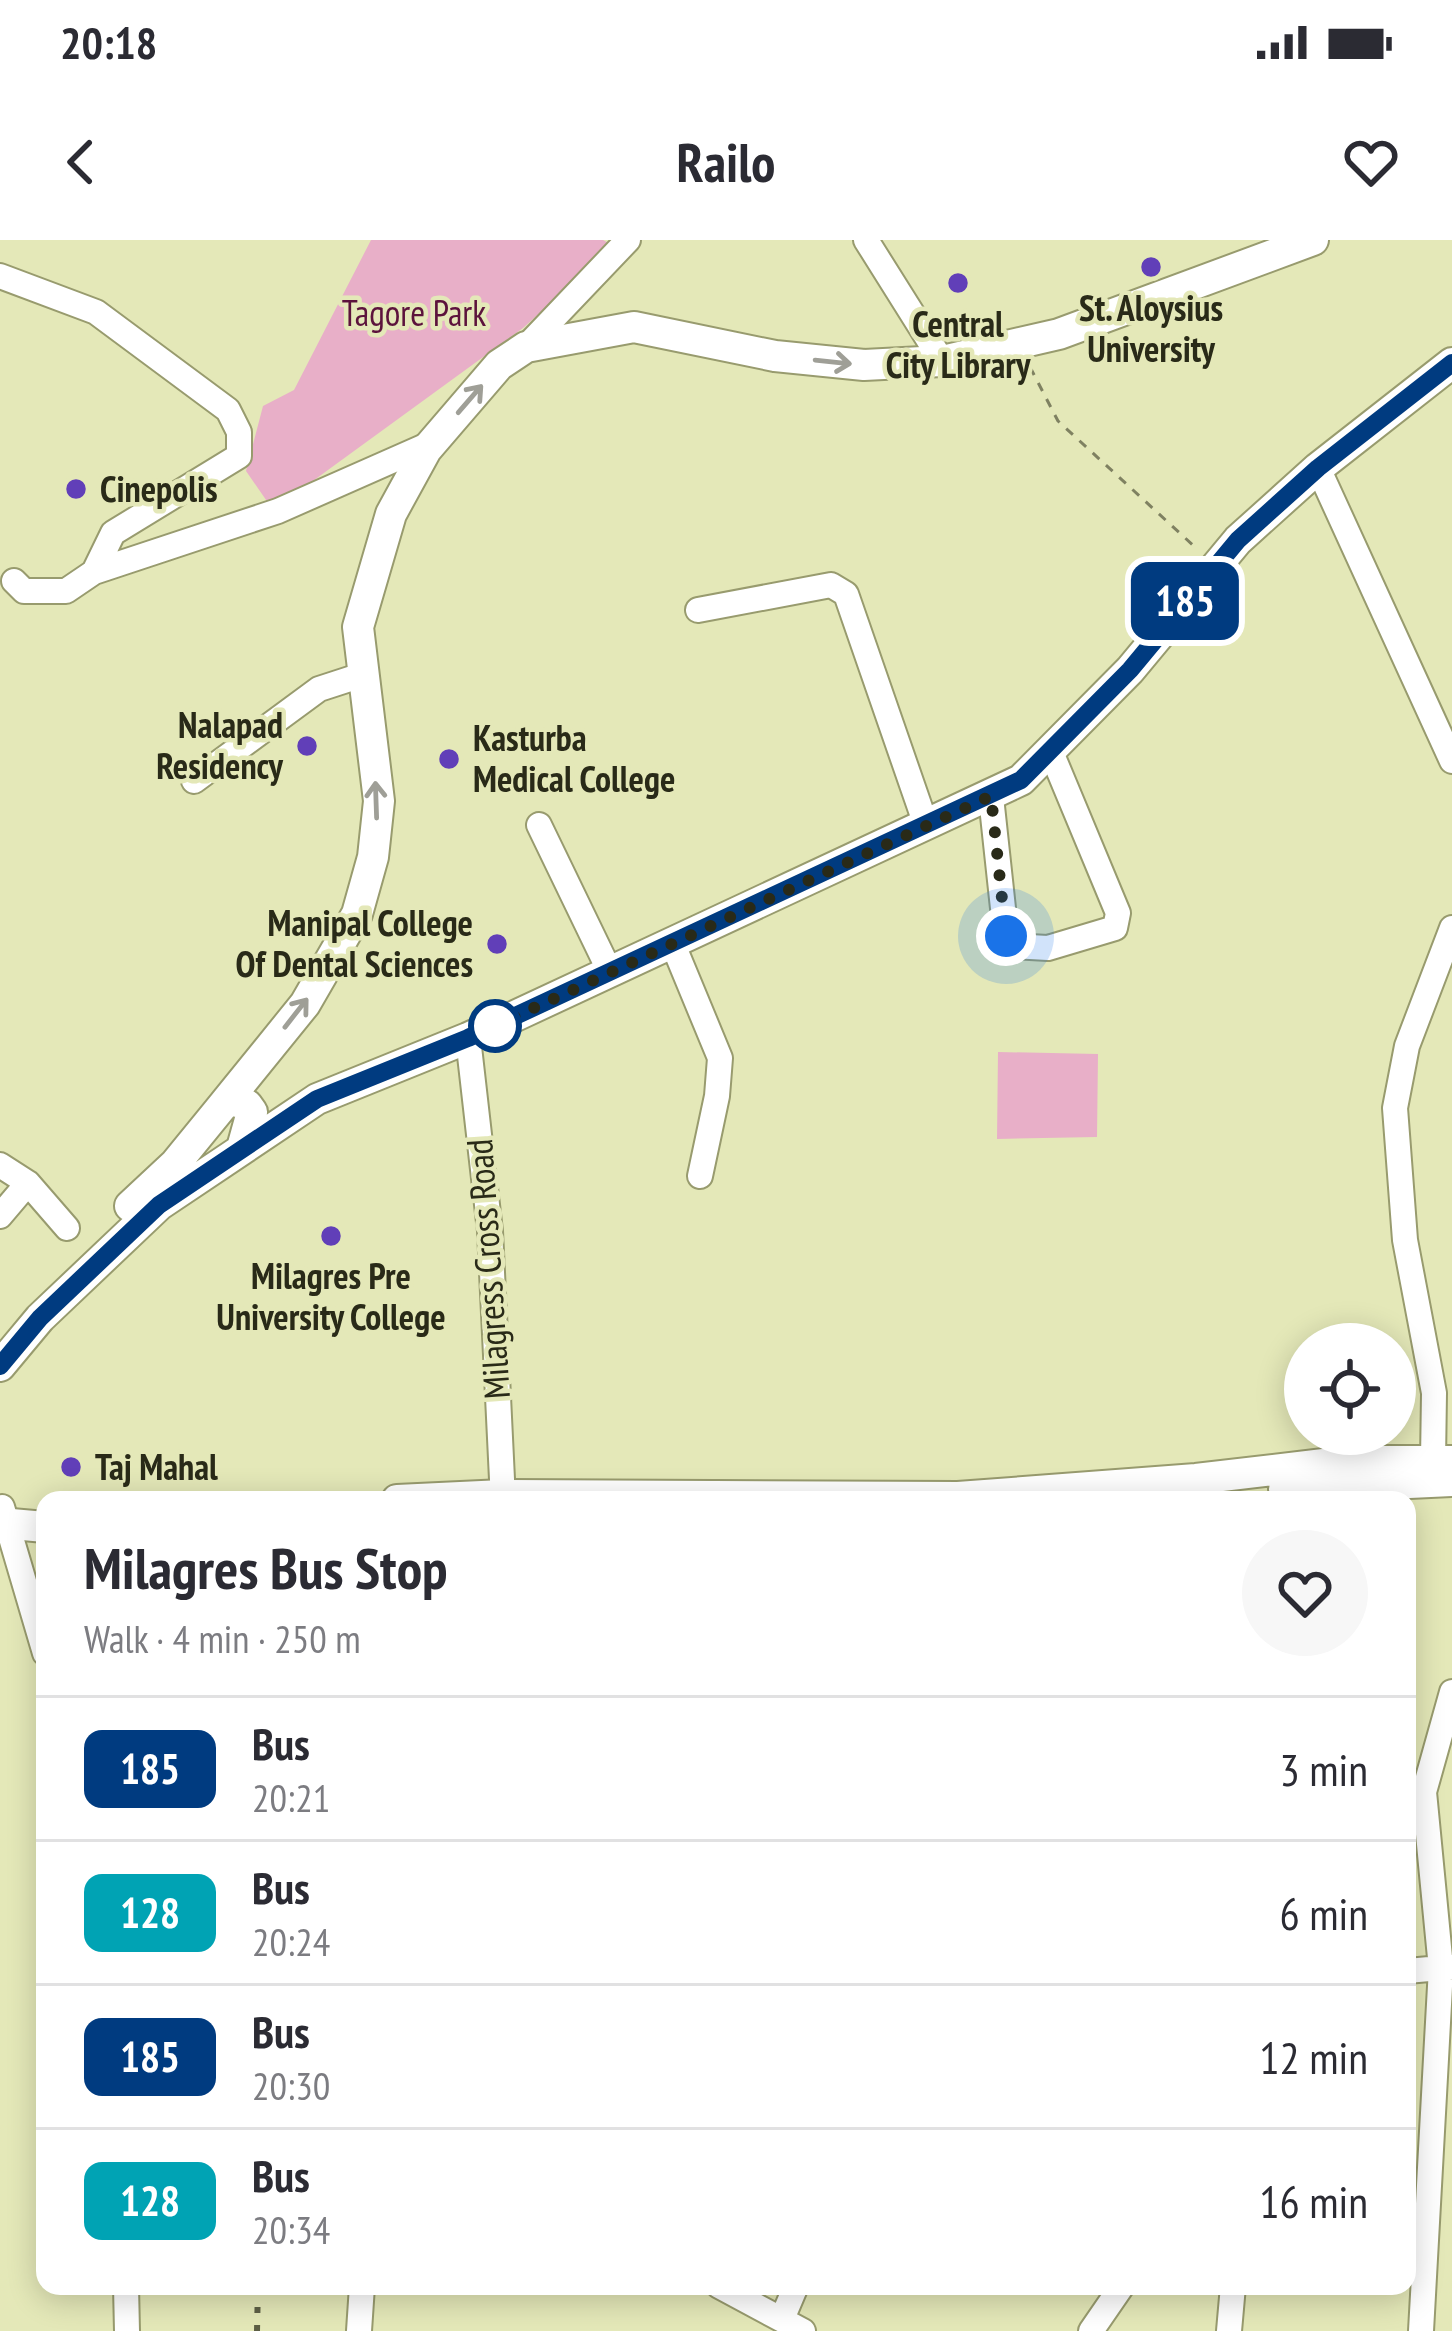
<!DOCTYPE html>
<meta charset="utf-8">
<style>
body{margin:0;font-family:"PT Sans Narrow",sans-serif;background:#f7f7f7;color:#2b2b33;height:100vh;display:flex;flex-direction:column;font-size:45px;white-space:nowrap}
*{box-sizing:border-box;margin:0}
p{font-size:39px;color:#7c7c81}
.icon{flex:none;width:66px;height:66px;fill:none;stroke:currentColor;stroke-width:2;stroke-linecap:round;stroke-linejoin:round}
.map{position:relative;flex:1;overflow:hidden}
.sheet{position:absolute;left:36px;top:1251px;width:1380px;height:804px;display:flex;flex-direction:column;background:#fff;border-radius:24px;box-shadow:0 6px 30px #0003}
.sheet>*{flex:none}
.badge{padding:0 24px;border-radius:18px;font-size:42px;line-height:78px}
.tools{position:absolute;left:1284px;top:1083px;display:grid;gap:24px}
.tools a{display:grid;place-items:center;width:132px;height:132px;border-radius:50%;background:#fff;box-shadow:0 6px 30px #0003;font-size:60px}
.you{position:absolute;width:60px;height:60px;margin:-30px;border:9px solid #fff;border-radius:50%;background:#1a73e8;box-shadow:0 0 0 18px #1a73e833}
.map>.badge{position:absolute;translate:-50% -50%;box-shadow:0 0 0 6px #fff}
.round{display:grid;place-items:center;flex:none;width:126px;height:126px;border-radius:63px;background:#f7f7f7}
.headline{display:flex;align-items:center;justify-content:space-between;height:204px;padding:0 48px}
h1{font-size:57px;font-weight:700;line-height:90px}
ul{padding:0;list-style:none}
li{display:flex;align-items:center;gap:36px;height:144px;padding:0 48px;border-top:3px solid #e1e1e2}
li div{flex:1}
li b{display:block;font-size:45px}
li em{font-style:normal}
li .badge{min-width:132px;font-weight:700;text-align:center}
.status{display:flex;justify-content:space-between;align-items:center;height:84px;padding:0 60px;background:#fff;direction:ltr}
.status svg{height:33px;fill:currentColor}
header{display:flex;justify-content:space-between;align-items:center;height:156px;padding:0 48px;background:#fff;font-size:54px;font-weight:700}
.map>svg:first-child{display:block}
.green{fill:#e8afc8}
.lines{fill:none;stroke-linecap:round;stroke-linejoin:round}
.minor-casing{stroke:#989b6e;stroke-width:28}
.major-casing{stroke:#989b6e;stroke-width:34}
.path{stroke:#7f8161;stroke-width:3;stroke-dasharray:9 9;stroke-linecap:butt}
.minor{stroke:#fff;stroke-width:24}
.major{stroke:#fff;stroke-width:30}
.rail{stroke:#5d5f45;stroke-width:6;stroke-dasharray:6 12;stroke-linecap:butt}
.oneway{stroke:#9f9f97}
.line-casing{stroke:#fff;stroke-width:27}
.line{stroke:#003b80;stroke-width:18}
.walk{stroke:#292a18;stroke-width:12;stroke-dasharray:0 21.6}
.poi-dot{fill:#613fb8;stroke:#e4e8b8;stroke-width:4.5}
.stop-dot{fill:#fff;stroke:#003b80;stroke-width:6}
.labels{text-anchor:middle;stroke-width:9;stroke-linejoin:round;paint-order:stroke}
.poi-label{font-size:36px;font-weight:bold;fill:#292a18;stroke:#e4e8b8}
.park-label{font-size:36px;fill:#5c133c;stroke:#e4e8b8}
.street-label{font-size:36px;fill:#292a18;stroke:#e4e8b8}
</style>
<div class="status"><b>20:18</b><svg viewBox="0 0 49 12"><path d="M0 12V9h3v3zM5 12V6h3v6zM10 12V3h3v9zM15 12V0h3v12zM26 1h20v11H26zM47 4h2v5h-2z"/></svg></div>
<header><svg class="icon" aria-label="back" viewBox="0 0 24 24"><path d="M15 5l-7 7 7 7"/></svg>Railo<svg class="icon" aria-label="heart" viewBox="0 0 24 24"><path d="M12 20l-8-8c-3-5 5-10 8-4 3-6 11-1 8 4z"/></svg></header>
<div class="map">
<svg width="1452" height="2091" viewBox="0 0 1452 2091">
<rect width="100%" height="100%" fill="#e4e8b8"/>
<path class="green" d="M 371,0 L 603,0 L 614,6 L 523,88 L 273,270 L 246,231 L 263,166 L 294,150 Z
M 998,812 L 1098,814 L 1097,897 L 997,899 Z"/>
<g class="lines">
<g class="minor-casing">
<path id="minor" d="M 866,0 L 942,121
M 0,36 L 96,72 L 228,170 L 239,192 L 239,216 L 113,293 L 94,332 L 66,351 L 24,351 L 14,341
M 526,107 L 628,0
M 1318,228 L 1452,521
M 94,332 L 278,271 L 432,203
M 698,370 L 831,345 L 846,354 L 926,585
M 194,541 L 319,449 L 362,435
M 991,557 L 1006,696 L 1012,706 L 1048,708 L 1115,688 L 1118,673 L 1051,512
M 539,585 L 610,732
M 672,702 L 720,818 L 717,856 L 700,936
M 468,798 L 490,991 L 503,1260
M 0,925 L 28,943 L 0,976
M 28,943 L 67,988
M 1433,1220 L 1434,1153 L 1405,1000 L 1395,868 L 1407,806 L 1452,688
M 2,1267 L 45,1413
M 1407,1731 L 1452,1727
M 126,2046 L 127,2091
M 719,2046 L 803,2091
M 782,2079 L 796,2046
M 359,2091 L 362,2046
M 1091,2091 L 1122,2046
M 1229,2091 L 1233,2046
M 1421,2091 L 1441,1728 L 1424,1552 L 1452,1452"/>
</g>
<g class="major-casing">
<path id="major" d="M 224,864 L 305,764 L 357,674 L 373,617 L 379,561 L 358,387 L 391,274 L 426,210 L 499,125 L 526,107 L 634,87 L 775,116 L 864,125 L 942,121 L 1059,94 L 1313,0
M 130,966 L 175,924 L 224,864 L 232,860 L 247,865 L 252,872 L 242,908
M 0,1126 L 40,1078 L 159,965 L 317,859 L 468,798 L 1021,540 L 1130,430 L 1238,300 L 1318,228 L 1452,123
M 1284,1249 L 1452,1241
M 397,1260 L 503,1255 L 958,1257 L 1196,1239 L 1349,1221 L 1452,1221
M 0,1283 L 45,1287"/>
</g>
<path class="path" d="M 1030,127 L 1058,181 L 1196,308"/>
<use href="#minor" class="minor"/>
<use href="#major" class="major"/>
<path class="rail" d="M 257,2091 L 258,2046"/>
</g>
<defs><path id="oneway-shaft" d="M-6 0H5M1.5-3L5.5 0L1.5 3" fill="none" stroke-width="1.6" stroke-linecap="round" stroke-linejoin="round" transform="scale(3)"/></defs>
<g class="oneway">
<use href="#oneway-shaft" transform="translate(833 122) rotate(6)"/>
<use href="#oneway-shaft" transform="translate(470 159) rotate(-49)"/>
<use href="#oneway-shaft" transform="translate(376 560) rotate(-92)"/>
<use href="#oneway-shaft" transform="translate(296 773) rotate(-52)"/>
</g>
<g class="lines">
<g class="line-casing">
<path id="line" d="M 0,1126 L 40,1078 L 159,965 L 317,859 L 468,798 L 1021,540 L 1130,430 L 1238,300 L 1318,228 L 1452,123"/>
</g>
<use href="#line" class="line"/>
<path class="walk" d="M 495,786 L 991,556 L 1006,696"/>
</g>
<g class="poi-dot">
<circle cx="1151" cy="27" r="12"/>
<circle cx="958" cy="43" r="12"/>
<circle cx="76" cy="249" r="12"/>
<circle cx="307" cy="506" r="12"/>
<circle cx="449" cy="519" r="12"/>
<circle cx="497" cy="704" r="12"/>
<circle cx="331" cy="996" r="12"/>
<circle cx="71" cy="1227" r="12"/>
</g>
<circle class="stop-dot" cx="495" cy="786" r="24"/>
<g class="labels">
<g class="poi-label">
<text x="1151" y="81">St. Aloysius<tspan x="1151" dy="41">University</tspan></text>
<text x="958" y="97">Central<tspan x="958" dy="41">City Library</tspan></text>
<text x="100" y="262" text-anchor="start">Cinepolis</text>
<text x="283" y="498" text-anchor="end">Nalapad<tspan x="283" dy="41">Residency</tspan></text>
<text x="473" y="511" text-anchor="start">Kasturba<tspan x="473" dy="41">Medical College</tspan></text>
<text x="473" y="696" text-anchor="end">Manipal College<tspan x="473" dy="41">Of Dental Sciences</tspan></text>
<text x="331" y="1049">Milagres Pre<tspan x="331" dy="41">University College</tspan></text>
<text x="95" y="1240" text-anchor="start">Taj Mahal</text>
</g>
<g class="park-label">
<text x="414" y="86">Tagore Park</text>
</g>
<g class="street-label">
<text transform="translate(488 1029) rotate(-94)" y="13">Milagress Cross Road</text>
</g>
</g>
</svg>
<div class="tools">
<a><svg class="icon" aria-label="locate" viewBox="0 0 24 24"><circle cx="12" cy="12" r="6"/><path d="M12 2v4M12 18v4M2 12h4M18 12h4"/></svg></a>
</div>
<div class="you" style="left:1006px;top:696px"></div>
<b class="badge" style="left:1185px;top:361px;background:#003b80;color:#fff">185</b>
<section class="sheet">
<div class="headline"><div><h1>Milagres Bus Stop</h1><p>Walk · 4 min · 250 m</p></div><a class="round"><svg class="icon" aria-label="heart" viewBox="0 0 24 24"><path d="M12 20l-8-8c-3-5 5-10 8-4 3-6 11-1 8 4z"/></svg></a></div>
<ul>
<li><span class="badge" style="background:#003b80;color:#fff">185</span><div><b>Bus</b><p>20:21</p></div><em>3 min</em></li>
<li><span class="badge" style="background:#00a3b4;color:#fff">128</span><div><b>Bus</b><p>20:24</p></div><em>6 min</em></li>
<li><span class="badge" style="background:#003b80;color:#fff">185</span><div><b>Bus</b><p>20:30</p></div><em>12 min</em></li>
<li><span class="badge" style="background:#00a3b4;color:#fff">128</span><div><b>Bus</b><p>20:34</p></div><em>16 min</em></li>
</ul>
</section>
</div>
